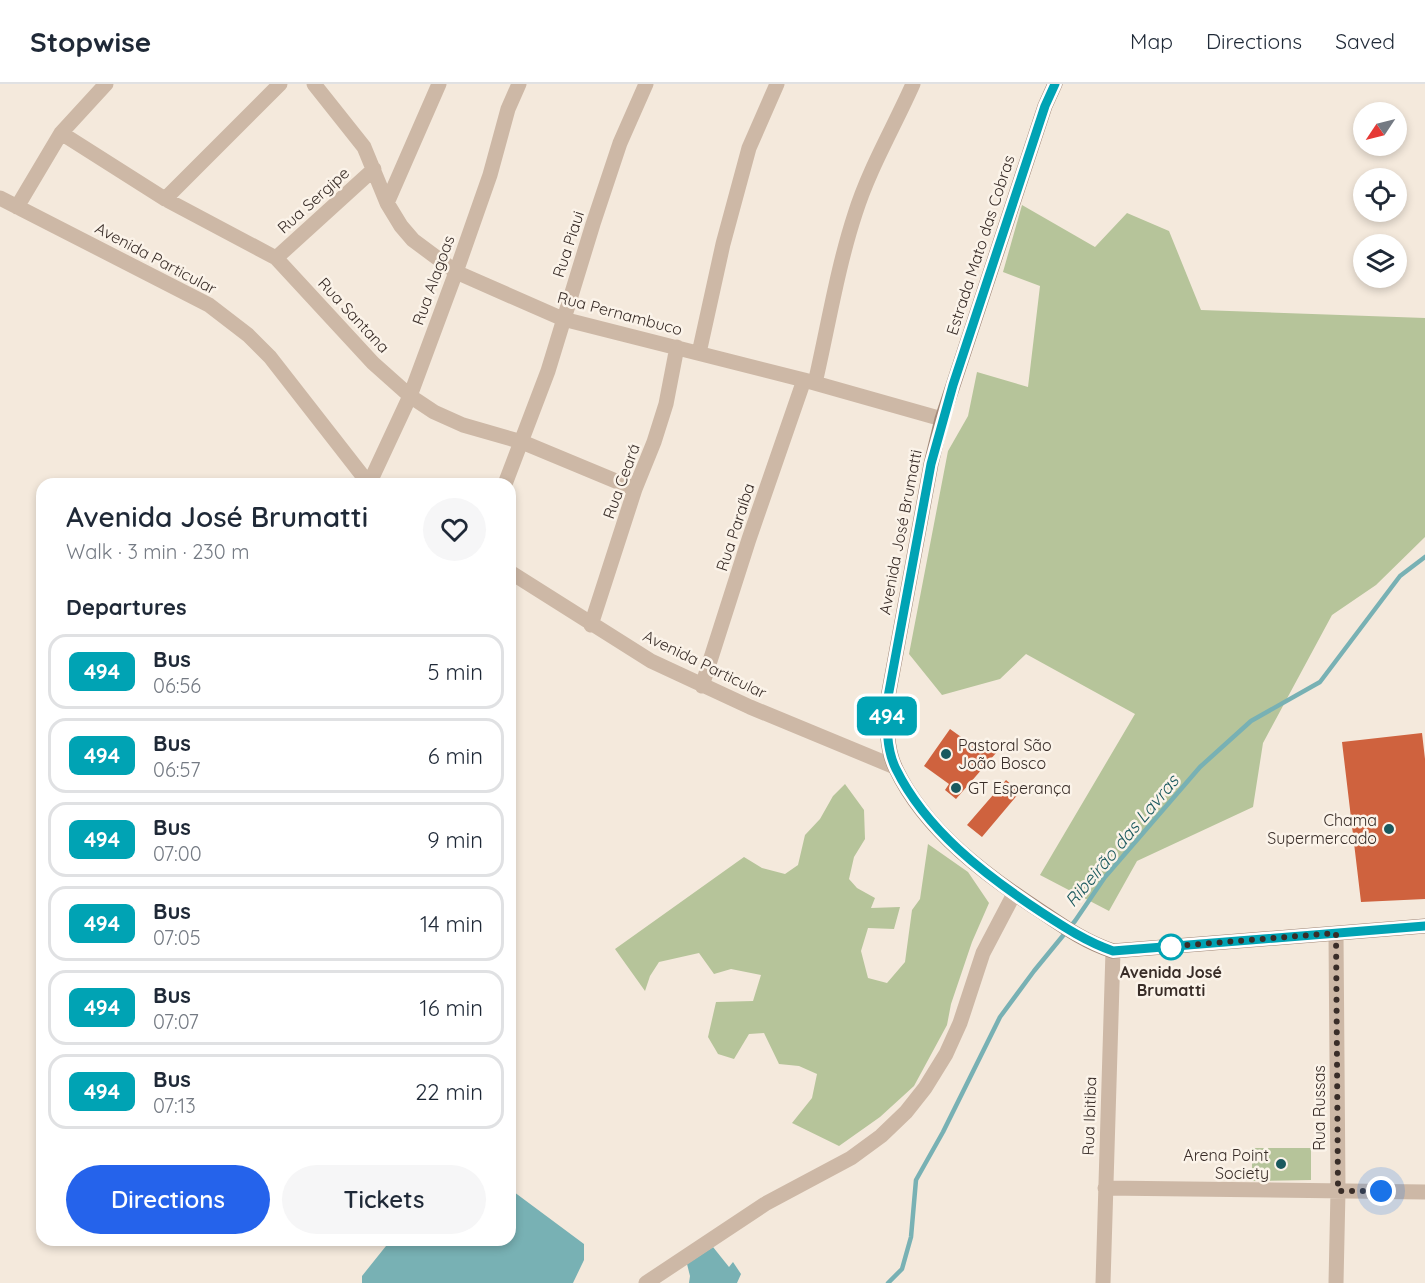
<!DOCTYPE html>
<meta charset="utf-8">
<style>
body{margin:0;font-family:Quicksand,sans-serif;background:#f6f6f7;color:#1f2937;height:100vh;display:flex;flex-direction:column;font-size:22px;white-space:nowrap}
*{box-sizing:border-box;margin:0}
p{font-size:20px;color:#747a83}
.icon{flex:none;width:33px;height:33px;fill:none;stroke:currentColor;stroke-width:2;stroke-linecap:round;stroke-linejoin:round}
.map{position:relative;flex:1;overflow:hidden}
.panel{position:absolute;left:36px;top:394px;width:480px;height:768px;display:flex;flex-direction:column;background:#fff;border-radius:18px;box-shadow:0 3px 9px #0003}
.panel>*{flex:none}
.badge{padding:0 12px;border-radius:9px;font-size:21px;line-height:39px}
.needle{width:39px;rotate:235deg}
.controls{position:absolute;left:1353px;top:18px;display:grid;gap:12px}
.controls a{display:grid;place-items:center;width:54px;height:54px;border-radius:50%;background:#fff;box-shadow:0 3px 9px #0003;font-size:30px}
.you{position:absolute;width:30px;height:30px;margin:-15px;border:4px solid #fff;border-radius:50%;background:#1a73e8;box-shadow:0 0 0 9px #1a73e833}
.map>.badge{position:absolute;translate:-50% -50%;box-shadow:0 0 0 3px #fff}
h2{padding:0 30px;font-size:22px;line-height:54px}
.round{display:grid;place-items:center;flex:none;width:63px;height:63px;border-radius:32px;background:#f6f6f7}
.overview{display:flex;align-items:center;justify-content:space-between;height:102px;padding:0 30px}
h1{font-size:28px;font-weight:600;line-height:45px}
.cta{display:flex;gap:12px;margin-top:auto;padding:12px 30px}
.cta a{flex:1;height:69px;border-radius:36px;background:#2563eb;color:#fff;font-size:24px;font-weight:600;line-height:69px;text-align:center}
.cta a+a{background:#f6f6f7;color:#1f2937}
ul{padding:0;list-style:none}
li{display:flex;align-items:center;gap:18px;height:75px;margin:0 12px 9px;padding:0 18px;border:3px solid #e0e1e3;border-radius:18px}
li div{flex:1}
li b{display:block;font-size:22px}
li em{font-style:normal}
li .badge{min-width:66px;font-weight:700;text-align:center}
header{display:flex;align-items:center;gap:36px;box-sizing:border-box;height:84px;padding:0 30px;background:#fff;border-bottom:2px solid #e0e1e3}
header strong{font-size:28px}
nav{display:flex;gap:33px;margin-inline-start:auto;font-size:21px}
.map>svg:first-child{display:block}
.green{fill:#b6c49a}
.water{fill:#78b1b4}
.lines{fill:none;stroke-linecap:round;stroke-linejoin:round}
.stream{stroke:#78b1b4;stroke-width:4.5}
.building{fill:#cf623e}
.minor{stroke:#cdb8a6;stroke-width:15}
.secondary{stroke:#a18777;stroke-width:15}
.line-casing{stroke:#fff;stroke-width:14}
.line{stroke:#00a3b4;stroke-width:9}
.walk{stroke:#392d28;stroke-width:6;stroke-dasharray:0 10.8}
.poi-dot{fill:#1a595e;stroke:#fbf3e9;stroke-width:2}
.stop-dot{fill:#fff;stroke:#00a3b4;stroke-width:3}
.labels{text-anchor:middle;stroke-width:5;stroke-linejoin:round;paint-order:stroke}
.street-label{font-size:16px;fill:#392d28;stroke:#fbf3e9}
.poi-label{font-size:16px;fill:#392d28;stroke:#fbf3e9;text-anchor:start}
.stop-label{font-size:16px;font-weight:bold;fill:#392d28;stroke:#fbf3e9}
.water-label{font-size:18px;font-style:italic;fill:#1a595e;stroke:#fbf3e9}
</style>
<header>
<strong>Stopwise</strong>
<nav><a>Map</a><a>Directions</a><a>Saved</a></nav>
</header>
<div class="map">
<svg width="1425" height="1199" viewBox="0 0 1425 1199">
<rect width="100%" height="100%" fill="#f4e9dc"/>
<path class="green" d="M 1022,121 L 1095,163 L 1127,129 L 1169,147 L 1201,226 L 1425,234 L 1425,453 L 1376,501 L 1332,531 L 1263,659 L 1253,723 L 1137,777 L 1109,827 L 1040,791 L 1135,630 L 1026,570 L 1000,595 L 942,611 L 909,570 L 948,367 L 968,332 L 977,288 L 1028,303 L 1040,202 L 1003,188 Z
M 845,700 L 864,726 L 865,755 L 854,773 L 849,795 L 857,804 L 875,814 L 871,824 L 900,823 L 894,845 L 868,844 L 861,867 L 868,894 L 887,899 L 905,878 L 912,826 L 920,815 L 928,760 L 968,788 L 989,819 L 972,858 L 951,920 L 947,941 L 914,1002 L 880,1033 L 839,1062 L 792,1039 L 812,1014 L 817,990 L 799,982 L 779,980 L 764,949 L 749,950 L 734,975 L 718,970 L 708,953 L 716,918 L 753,917 L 761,891 L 731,885 L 714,890 L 699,869 L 659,878 L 650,892 L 645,907 L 615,865 L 744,773 L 762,784 L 785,790 L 798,781 L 805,751 L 820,735 L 833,712 Z
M 1252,1064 L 1311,1064 L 1311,1096 L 1252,1097 Z"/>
<path class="water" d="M 510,1105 L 584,1160 L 584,1176 L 573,1199 L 362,1199 L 362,1192 L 390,1157 L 510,1156 Z
M 713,1163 L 729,1183 L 733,1178 L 741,1190 L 737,1199 L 689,1199 L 690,1192 L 687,1180 Z"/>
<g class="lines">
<path class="stream" d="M 888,1199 L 902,1185 L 911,1153 L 916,1096 L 943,1048 L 1000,933 L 1034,887 L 1075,837 L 1105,793 L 1200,683 L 1251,637 L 1320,598 L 1400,492 L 1425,473"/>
</g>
<path class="building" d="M 950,645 L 978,665 L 983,658 L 996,669 L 956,715 L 945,706 L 949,700 L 924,682 Z
M 1422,649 L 1425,675 L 1425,815 L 1361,818 L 1342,658 Z
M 1006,696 L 1020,708 L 982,753 L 967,741 Z"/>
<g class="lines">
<path class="minor" d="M 314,0 L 364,63 L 387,119 L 401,142 L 413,156 L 456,188 L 563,235 L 804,296 L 942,335
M 61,49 L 165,115 L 276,174 L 373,279 L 410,312 L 434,328 L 463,341 L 522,358 L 635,405
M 0,114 L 209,221 L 248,251 L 270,273 L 369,400
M 165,115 L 280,0
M 387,119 L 439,0
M 17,123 L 61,49 L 106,0
M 276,174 L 374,85
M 699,269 L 723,160 L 749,64 L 777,0
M 815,299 C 828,243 837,185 855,130 C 869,85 894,43 913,0
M 369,400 L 410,312 L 456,188 L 490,91 L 508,25 L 519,0
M 505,400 L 548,287 L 593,140 L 620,59 L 646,0
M 510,488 L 651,577 L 750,623 L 895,683
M 591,541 L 635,405 L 654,358 L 666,320 L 677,263
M 702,602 L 749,455 L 804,296
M 1336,850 L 1338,1107 L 1336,1199
M 1105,1104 L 1425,1108
M 646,1199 L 765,1120 L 851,1074 L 881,1052 L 906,1028 L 925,1004 L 946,970 L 960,939 L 983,869 L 1014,810
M 1103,1199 L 1113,867"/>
<path class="secondary" d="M 1055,0 L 1045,22 L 942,335 L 931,380 L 888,613 C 887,636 885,663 896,685 C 926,748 988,793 1045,830 C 1067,845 1088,859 1113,867 L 1425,842"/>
</g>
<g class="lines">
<g class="line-casing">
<path id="line" d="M 1055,0 L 1045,22 L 953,301 L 931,380 L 888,613 C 887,636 885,663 896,685 C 926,746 985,791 1041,828 C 1064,843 1087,858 1113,867 L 1425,842"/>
</g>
<use href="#line" class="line"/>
<path class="walk" d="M 1171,863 L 1163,863 L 1336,849 L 1338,1107 L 1381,1107"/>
</g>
<g class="poi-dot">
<circle cx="946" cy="670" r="6"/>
<circle cx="956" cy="704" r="6"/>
<circle cx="1389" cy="745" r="6"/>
<circle cx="1281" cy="1080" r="6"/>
</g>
<circle class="stop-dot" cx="1171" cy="863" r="12"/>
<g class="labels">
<g class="street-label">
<text transform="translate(313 116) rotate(-42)" y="6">Rua Sergipe</text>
<text transform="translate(568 160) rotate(-72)" y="6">Rua Piaui</text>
<text transform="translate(980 161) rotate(-72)" y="6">Estrada Mato das Cobras</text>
<text transform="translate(156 174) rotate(28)" y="6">Avenida Particular</text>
<text transform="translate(433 196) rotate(-70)" y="6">Rua Alagoas</text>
<text transform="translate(620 229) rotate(15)" y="6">Rua Pernambuco</text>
<text transform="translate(354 231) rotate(47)" y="6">Rua Santana</text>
<text transform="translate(621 397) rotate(-70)" y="6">Rua Ceará</text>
<text transform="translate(735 443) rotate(-72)" y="6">Rua Paraíba</text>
<text transform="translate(900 448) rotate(-79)" y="6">Avenida José Brumatti</text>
<text transform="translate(705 580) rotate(26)" y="6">Avenida Particular</text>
<text transform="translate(1319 1024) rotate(-90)" y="6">Rua Russas</text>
<text transform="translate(1089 1032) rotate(-88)" y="6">Rua Ibitiba</text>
</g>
<g class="poi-label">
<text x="958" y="667">Pastoral São<tspan x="958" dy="18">João Bosco</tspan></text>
<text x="968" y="710">GT Esperança</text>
<text x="1377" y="742" text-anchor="end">Chama<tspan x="1377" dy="18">Supermercado</tspan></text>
<text x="1269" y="1077" text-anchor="end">Arena Point<tspan x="1269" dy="18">Society</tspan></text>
</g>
<g class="stop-label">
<text x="1171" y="894">Avenida José<tspan x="1171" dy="18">Brumatti</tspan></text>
</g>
<g class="water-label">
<text transform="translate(1122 757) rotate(-50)" y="6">Ribeirão das Lavras</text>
</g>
</g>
</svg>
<div class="controls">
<a><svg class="needle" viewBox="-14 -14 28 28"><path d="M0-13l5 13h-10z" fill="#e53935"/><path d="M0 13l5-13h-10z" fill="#747a83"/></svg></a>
<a><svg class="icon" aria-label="locate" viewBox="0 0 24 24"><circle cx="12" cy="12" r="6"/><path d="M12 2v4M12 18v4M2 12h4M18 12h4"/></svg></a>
<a><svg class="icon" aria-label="layers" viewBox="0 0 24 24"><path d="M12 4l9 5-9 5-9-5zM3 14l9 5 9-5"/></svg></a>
</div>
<div class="you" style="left:1381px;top:1107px"></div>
<b class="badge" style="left:887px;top:632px;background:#00a3b4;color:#fff">494</b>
<section class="panel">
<div class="overview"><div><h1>Avenida José Brumatti</h1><p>Walk · 3 min · 230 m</p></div><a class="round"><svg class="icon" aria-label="heart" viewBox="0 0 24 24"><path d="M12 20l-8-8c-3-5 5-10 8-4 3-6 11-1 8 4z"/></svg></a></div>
<h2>Departures</h2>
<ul>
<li><span class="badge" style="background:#00a3b4;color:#fff">494</span><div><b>Bus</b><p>06:56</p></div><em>5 min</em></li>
<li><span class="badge" style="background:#00a3b4;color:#fff">494</span><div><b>Bus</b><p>06:57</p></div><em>6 min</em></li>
<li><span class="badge" style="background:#00a3b4;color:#fff">494</span><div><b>Bus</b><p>07:00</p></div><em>9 min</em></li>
<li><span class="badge" style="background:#00a3b4;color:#fff">494</span><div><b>Bus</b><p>07:05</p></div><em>14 min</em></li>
<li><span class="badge" style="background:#00a3b4;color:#fff">494</span><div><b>Bus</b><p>07:07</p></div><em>16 min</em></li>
<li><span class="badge" style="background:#00a3b4;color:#fff">494</span><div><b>Bus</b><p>07:13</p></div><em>22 min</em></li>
</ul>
<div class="cta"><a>Directions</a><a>Tickets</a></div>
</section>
</div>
